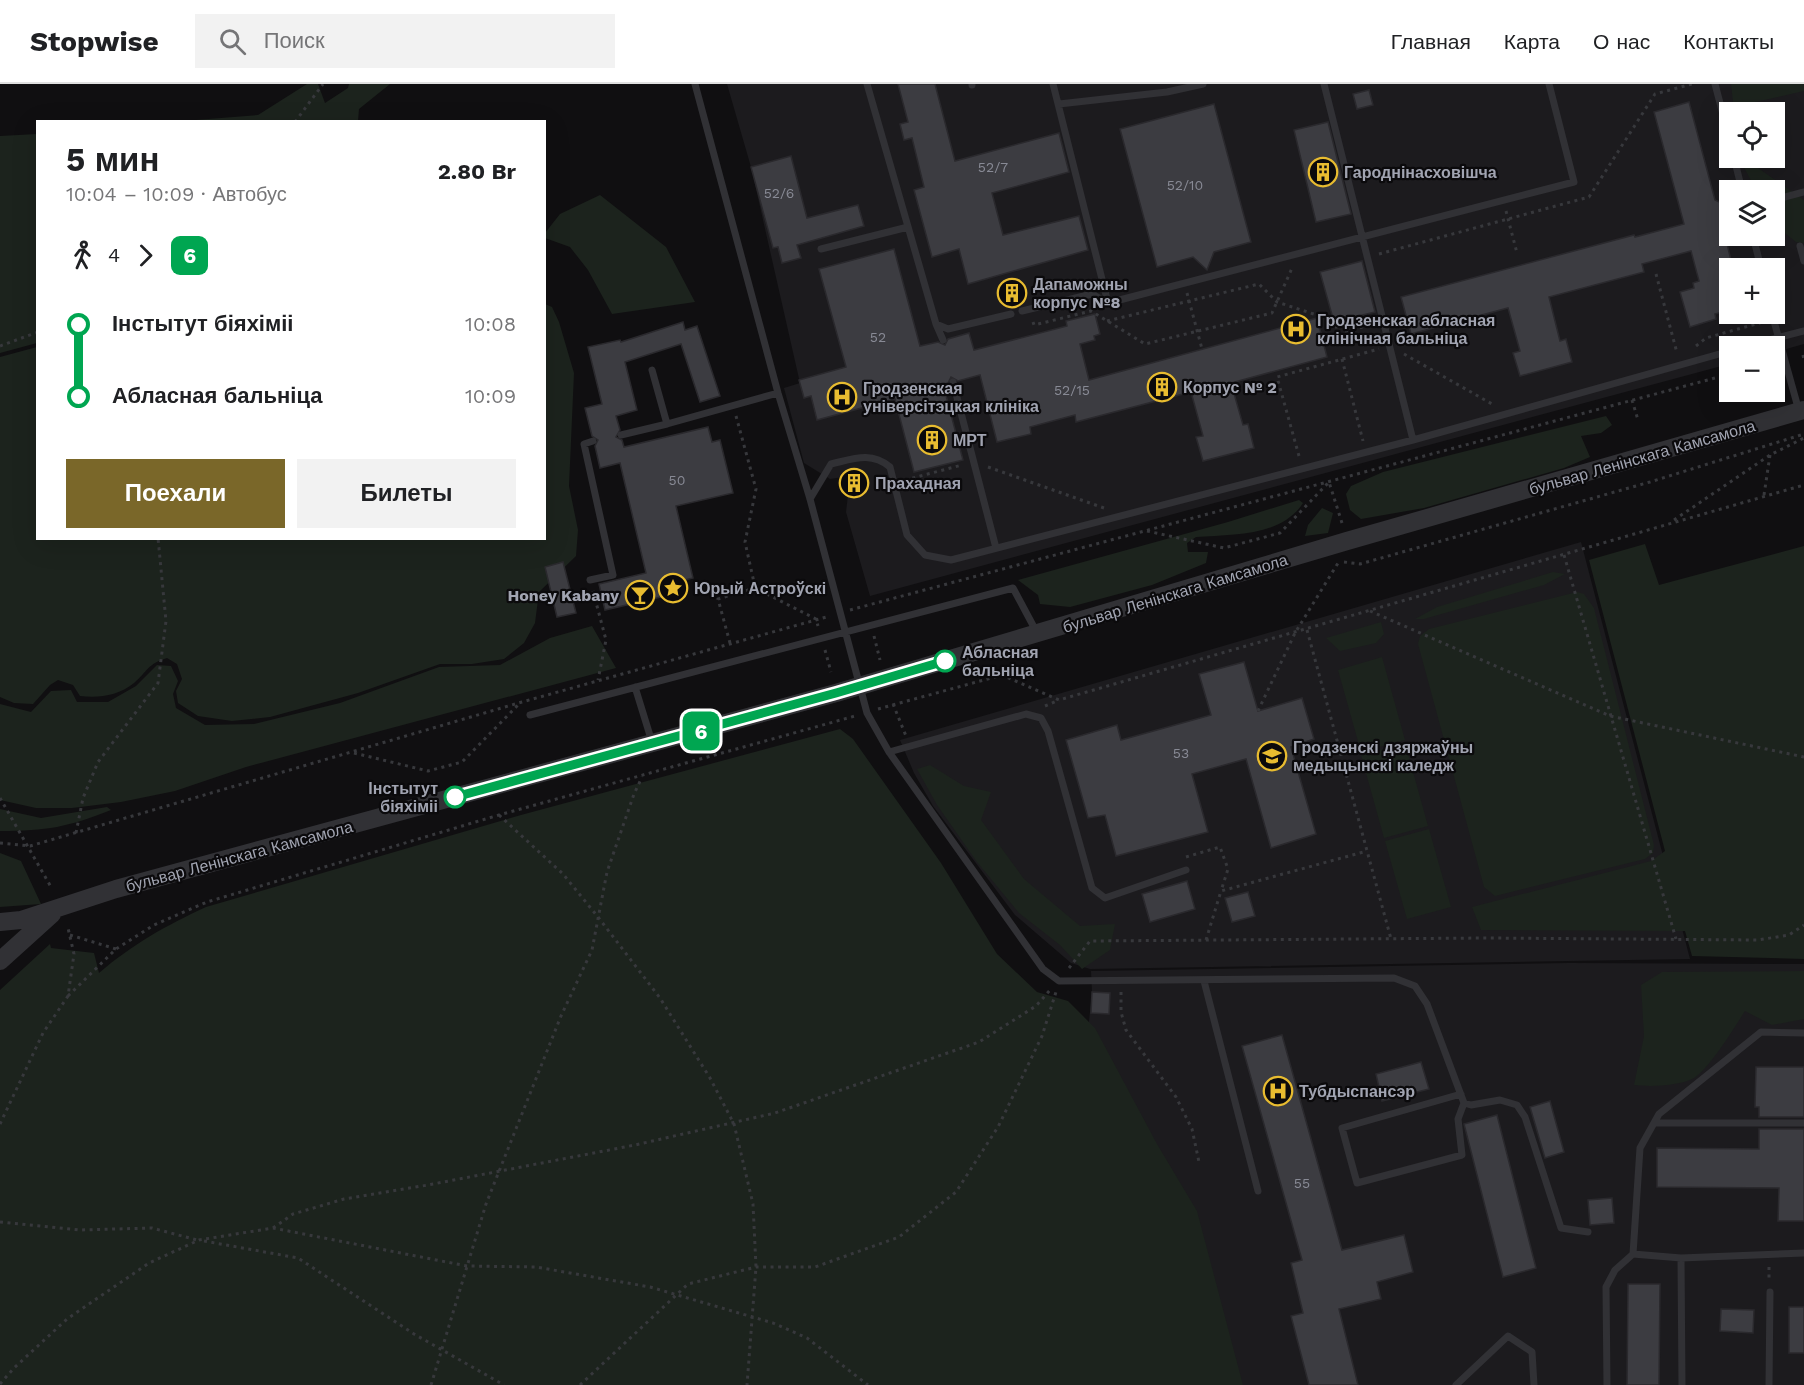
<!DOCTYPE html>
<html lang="ru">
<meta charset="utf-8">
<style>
body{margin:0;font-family:"Work Sans",sans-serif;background:#f2f2f2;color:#202124;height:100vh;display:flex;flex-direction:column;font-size:22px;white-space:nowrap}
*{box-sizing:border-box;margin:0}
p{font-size:20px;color:#757577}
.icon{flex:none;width:33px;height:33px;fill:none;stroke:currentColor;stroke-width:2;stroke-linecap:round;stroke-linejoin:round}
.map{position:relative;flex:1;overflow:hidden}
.drawer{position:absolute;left:36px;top:36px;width:510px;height:420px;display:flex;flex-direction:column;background:#fff;border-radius:0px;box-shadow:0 6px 24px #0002}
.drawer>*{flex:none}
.badge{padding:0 12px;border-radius:9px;font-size:21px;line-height:39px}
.buttons{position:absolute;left:1719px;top:18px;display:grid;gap:12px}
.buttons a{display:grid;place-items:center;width:66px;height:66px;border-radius:0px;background:#fff;box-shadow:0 6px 24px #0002;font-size:30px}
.map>.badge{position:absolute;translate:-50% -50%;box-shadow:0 0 0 3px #fff}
.legs{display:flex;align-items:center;gap:9px;height:66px;padding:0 30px;font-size:20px}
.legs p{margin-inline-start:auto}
.summary{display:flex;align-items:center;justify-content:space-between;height:102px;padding:0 30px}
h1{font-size:33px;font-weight:700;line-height:45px}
.primary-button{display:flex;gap:12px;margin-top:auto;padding:12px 30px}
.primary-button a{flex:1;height:69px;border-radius:0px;background:#7a6729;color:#fff;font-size:24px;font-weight:700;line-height:69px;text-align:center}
.primary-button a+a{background:#f2f2f2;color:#202124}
ul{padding:0 30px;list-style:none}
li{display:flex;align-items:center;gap:21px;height:72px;font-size:22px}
li i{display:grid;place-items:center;width:9px;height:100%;margin:0 8px;background:currentColor}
li i::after{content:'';width:15px;height:15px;margin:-8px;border:4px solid;border-radius:50%;background:#fff}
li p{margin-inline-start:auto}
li:first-child i{background:linear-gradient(#0000 50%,currentColor 0)}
li:last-child i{background:linear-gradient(currentColor 50%,#0000 0)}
header{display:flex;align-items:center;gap:36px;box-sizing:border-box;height:84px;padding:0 30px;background:#fff;border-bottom:2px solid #e0e0e0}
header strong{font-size:28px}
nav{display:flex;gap:33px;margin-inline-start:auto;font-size:21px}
.search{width:420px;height:54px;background:#f2f2f2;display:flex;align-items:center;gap:15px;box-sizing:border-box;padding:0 21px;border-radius:0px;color:#757577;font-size:22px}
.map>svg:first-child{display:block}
.built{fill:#1c1b1e;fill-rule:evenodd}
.green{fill:#1c231d}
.building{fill:#3c3c41;stroke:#2a292d;stroke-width:1.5}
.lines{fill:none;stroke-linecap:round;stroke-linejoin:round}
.path{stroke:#37383c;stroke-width:3;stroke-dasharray:3 4.5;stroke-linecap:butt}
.service{stroke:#313135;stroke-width:7}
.tertiary{stroke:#313135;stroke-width:18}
.line-1-casing{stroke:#fff;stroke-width:14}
.line-1{stroke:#00a651;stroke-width:9}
.stop-1-dot{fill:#fff;stroke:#00a651;stroke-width:3}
.labels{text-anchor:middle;stroke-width:4.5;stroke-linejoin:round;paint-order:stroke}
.number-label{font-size:14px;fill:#888a95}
.poi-label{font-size:16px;font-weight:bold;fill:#a1a4b1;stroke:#0b0a0c;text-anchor:start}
.street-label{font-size:16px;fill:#a1a4b1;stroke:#0b0a0c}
.stop-label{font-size:16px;font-weight:bold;fill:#a1a4b1;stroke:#0b0a0c;text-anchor:start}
</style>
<header>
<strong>Stopwise</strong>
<div class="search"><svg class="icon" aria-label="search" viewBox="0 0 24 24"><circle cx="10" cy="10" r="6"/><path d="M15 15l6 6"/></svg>Поиск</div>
<nav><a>Главная</a><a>Карта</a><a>О нас</a><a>Контакты</a></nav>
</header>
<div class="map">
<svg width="1804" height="1301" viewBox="0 0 1804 1301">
<rect width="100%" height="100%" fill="#100f11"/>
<path class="built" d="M 727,0 L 1804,0 L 1804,260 L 1775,268 L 1774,262 L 1730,262 L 1729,280 L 870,512 L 846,428 L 848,411 L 843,393 L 830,395 L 804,379 L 784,304 L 800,299 L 751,83 ZM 1730,28 L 1774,28 L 1774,74 L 1730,74 ZM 1730,106 L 1774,106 L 1774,152 L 1730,152 ZM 1730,184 L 1774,184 L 1774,230 L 1730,230 Z
M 1581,458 L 1690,875 L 1090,885 L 1071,879 L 1015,831 L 933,722 L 914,689 L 900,656 Z
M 1569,879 L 1804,880 L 1804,1301 L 1123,1301 L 1087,957 L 1092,908 L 1091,887 Z"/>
<path class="green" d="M 307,0 L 318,0 L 325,19 L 348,4 L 349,0 L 390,0 L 359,25 L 358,37 L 183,37 L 258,31 Z
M 1731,0 L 1804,0 L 1804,7 L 1751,19 L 1751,28 L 1734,28 Z
M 37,50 L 37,259 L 0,269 L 0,52 Z
M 1739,74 L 1755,74 L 1755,82 L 1804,116 L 1804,159 L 1796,158 L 1775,141 L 1774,106 L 1756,106 Z
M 600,111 L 666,163 L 695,218 L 612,230 L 588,186 L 570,163 L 545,154 L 545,149 L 560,130 Z
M 545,220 L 552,223 L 559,238 L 574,289 L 569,402 L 578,446 L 576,472 L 539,508 L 535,539 L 524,559 L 504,575 L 472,580 L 440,580 L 358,609 L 270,633 L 232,637 L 198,632 L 178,619 L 176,607 L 182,595 L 177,580 L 167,574 C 147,580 148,587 134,599 C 118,612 99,614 80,612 L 73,601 L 58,596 L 50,601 L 33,620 L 14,619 L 0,613 L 0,273 L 37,263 L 38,454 L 544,454 Z
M 1606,332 L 1612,341 L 1601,349 L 1581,352 L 1590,373 L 1564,384 L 1424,424 L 1361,435 L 1350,426 L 1346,410 L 1351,402 L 1383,388 Z
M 1299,416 L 1303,419 C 1281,453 1233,450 1196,453 L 1187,459 L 1188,468 L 1208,468 L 1206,479 L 1152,501 L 1070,523 L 1040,520 L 1038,511 L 1018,496 L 1228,438 Z
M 1322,424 L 1333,429 L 1328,449 L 1305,452 L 1308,441 Z
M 1645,460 L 1659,501 L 1804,462 L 1804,875 L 1692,872 L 1685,847 L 1481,846 L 1472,823 L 1651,777 L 1665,767 L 1589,476 Z
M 1553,488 L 1565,490 L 1544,501 L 1424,535 L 1415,535 L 1437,523 Z
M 1577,508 L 1584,510 L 1594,524 L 1654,761 L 1653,769 L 1645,775 L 1495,812 L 1484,803 L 1418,560 L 1420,552 L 1429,545 Z
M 1381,538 L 1384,550 L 1376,559 L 1340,567 L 1326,554 Z
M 592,542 L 616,584 L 246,683 L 175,707 L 121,718 L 72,724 L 36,724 L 0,716 L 0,620 L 31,628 L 51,607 L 71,606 L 77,618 L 108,618 L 136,602 L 157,581 L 171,582 L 178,597 L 173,610 L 176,624 L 205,641 L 254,640 L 340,619 L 439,583 L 500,581 L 550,554 Z
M 1382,573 L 1405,656 L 1361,668 L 1338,586 Z
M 840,645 L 853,655 L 941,779 L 997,870 L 1037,908 L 1068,917 L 1095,944 L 1157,1060 L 1197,1127 L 1243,1301 L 0,1301 L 0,906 L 50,860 L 51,864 L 94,869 L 99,889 C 133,860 165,842 206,823 L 521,731 Z
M 1405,659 L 1428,742 L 1384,754 L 1361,671 Z
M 930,681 L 964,702 L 991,708 L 981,736 L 1024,795 L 1080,842 L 1115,840 L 1110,866 L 1082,885 L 1060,861 L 1019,829 L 977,778 L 937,721 L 917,685 Z
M 107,723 L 111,726 C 68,743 47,747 0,747 L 0,725 L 41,734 Z
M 1429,745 L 1451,823 L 1407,835 L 1385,757 Z
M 0,769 L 21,777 L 41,820 L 0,823 Z
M 1804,887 L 1804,935 L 1772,941 L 1745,927 C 1734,944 1710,984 1694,994 C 1680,1002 1649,1003 1634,1001 L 1644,952 L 1641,901 L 1662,888 Z"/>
<path class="building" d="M 898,0 L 935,0 L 955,77 L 1059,49 L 1069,88 L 992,109 L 1003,151 L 1079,132 L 1088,166 L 968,200 L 959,165 L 932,173 L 914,106 L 924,103 L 912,54 L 904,56 L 900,40 L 908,38 Z
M 1369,6 L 1373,21 L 1357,25 L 1353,10 Z
M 1689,18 L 1715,116 L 1730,123 L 1730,129 L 1722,140 L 1733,184 L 1730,184 L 1730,226 L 1715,230 L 1716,235 L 1690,243 L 1680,208 L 1694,204 L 1693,199 L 1699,197 L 1691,167 L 1642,180 L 1644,188 L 1549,213 L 1560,257 L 1566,255 L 1572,278 L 1520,292 L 1513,269 L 1520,267 L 1508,224 L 1411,250 L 1401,213 L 1634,151 L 1635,153 L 1684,140 L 1654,28 Z
M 1214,20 L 1251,158 L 1214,168 L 1207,186 L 1193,173 L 1157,183 L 1120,45 Z
M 1328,38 L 1351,130 L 1316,138 L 1294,46 Z
M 791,72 L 807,134 L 858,121 L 864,142 L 797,161 L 801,174 L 782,179 L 778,163 L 773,164 L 751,83 Z
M 894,165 L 920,262 L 938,258 L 945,261 L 948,255 L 969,249 L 974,266 L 1067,242 L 1066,237 L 1095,230 L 1100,250 L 1094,252 L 1095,256 L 1080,260 L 1089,296 L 1317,234 L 1327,273 L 1231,299 L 1243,341 L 1248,340 L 1254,364 L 1203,377 L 1196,353 L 1203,352 L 1191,308 L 1076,338 L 1075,331 L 1030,343 L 1031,350 L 997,358 L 980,291 L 958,297 L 951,293 L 948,299 L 943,300 L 963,376 L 914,388 L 895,315 L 817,336 L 811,312 L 804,314 L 799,296 L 846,283 L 819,185 Z
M 1362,177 L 1375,228 L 1334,238 L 1320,188 Z
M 683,238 L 685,246 L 697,242 L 720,312 L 700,318 L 681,260 L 625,278 L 637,326 L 616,332 L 620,346 L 616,353 L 622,356 L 624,363 L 708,343 L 712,358 L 720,356 L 733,409 L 676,422 L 693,494 L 672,499 L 674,510 L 605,526 L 599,500 L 646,489 L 620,379 L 600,384 L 595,362 L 598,356 L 592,352 L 585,324 L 602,320 L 588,263 L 620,256 L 621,258 Z
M 860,389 L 864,406 L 848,411 L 843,393 Z
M 563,478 L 576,529 L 557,533 L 545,483 Z
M 1244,578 L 1258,627 L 1302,614 L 1314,655 L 1291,663 L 1316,750 L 1271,764 L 1246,675 L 1192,690 L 1208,748 L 1116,772 L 1105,731 L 1088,734 L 1066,656 L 1117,641 L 1121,656 L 1211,631 L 1199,590 Z
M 1187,797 L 1195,825 L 1150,838 L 1142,810 Z
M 1248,808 L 1255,832 L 1232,838 L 1225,814 Z
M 1092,908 L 1110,909 L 1109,930 L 1091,929 Z
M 1282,951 L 1342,1166 L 1404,1151 L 1413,1188 L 1377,1198 L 1381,1215 L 1339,1225 L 1358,1301 L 1309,1301 L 1291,1232 L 1303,1229 L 1291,1179 L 1302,1176 L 1242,962 Z
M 1421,978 L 1429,1005 L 1382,1017 L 1376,990 Z
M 1756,983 L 1804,983 L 1804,1033 L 1759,1033 L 1759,1023 L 1755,1023 Z
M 1550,1017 L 1564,1068 L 1545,1074 L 1530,1023 Z
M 1497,1031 L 1536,1184 L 1503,1193 L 1464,1040 Z
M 1759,1045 L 1804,1045 L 1804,1137 L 1778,1137 L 1779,1104 L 1657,1103 L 1657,1064 L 1759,1065 Z
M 1612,1114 L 1614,1139 L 1590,1141 L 1588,1116 Z
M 1628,1200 L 1660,1200 L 1659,1301 L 1627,1301 Z
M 1789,1223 L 1804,1223 L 1804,1269 L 1789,1269 Z
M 1721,1225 L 1754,1226 L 1753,1249 L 1720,1247 Z"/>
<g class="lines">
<path class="path" d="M 295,38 L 323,0
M 1506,127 L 1517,169
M 1379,170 L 1589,113 L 1655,10 L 1692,0
M 1656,190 L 1677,269
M 1187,209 L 1202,265
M 1107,237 L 1259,200 L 1277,218 L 1335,237 L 1338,249 L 1371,241
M 1033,238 L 1034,241 L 1091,227 L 1145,260 L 1272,229 L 1293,182
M 0,262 L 38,248
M 1696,262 L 1706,254 L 1763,238
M 1404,270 L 1492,320
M 1803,271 L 1804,276
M 1342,275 L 1363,357
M 1632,316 L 1638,336
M 736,332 L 756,405 L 745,458 L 755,503
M 1299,372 L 1277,293 L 1379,265
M 988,383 L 1104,424
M 905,396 L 962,381
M 1764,411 L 1770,371
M 1674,436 L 1770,371 L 1804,354
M 1147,447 L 1224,464 L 1280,449 L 1329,398 L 1342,439
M 1564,471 L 1676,855
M 1344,478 L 1360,480 L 1650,398 L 1804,350
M 593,507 L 606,556 L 598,596
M 850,526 L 1730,290
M 1370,527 L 1610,632 L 1804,673
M 1307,546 L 1391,855
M 874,552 L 880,576
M 730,559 L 718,515 L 755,504 L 816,535 L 818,542
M 825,566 L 831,588
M 893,620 L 906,652
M 1045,622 L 1059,616
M 878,625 L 1002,591 L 1059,616 L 1804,401
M 1258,627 L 1295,549 L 1338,479
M 354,669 L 428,687 L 462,678 L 520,619
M 0,714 L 51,803
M 499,731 L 563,790 L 598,833 L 660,914 L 710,994 L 734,1040 L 753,1120 L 756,1183 L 747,1301
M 76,749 L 83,714 L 98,678 L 158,599 L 166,537 L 158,454
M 0,759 L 30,762 L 522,618 L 830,532
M 1186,773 L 1220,763 L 1228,785 L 1221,807
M 70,851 L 116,865
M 1206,856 L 1221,807 L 1367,767
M 1069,884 L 1090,857 L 1485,854 L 1758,856 L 1789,851 L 1804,841
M 1121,908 L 1121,928 L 1126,946 L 1176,1013 L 1192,1045 L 1199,1078
M 68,912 L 116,865 L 154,841 L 207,818 L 499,731 L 855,632
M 0,1040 L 43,949 L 68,912 L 74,870 L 68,844
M 0,1138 L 79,1146 L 152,1144 L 197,1156
M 273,1144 L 293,1130 L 344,1115 L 428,1101 L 635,1061 L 775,1029 L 979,958 L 1036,922 L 1051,905
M 204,1157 L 298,1174 L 414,1250 L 504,1301
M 1769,1183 L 1769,1197
M 0,1300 L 14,1284 L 67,1235 L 149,1179 L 199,1156 L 273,1144 L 467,1182 L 536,1183 L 650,1203 L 773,1239 L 807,1254 L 868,1301
M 431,1301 L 486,1120 L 561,932 L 592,866 L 607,788 L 634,710 L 642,693
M 580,1301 L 688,1200 L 756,1183 L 815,1183 L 899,1153 L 956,1108 L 998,1043 L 1042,952 L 1056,908"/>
<path class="service" d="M 695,0 L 778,309 L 810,415 L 867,629 L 889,668 L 1043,885 L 1059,897 L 1394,894 L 1415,902 L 1427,920 L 1464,1019 L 1471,1021 L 1500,1016 L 1517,1021 L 1525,1033 L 1561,1144 L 1588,1148
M 867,0 L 936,240 L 948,245 L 1011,230
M 972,0 L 972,1
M 1053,0 L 1108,219
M 1324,0 L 1413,356
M 1715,0 L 1730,57
M 1059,20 L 1167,8 L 1203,0
M 1734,74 L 1742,106
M 1774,116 L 1804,108
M 1753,152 L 1761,184
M 1800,162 L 1804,177
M 821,165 L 908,143
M 1022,227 L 1092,210 L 1108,219 L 1574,98 L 1549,0
M 1772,230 L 1799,327
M 936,240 L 943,256
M 1745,262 L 1804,247
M 652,286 L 667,340 L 778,309
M 953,298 L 996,464
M 621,351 L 667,340
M 810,415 L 831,380 C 853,375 871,367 890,383 L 907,451 L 925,471 L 951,476 L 1413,356 L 1730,267
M 590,496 L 613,491 L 584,360 L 593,357
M 635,603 L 652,658
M 530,631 L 1013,504 L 1036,547
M 889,668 L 1026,630 L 1041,634 L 1048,647 L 1092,804 L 1105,814 L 1186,786
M 1204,897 L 1258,1107
M 1461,1010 L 1342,1044 L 1357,1099 L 1462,1071 L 1458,1035 L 1464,1019
M 1654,1039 L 1804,1039
M 1633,1170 L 1681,1174 L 1804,1169
M 1681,1174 L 1682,1301
M 1456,1301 L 1508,1252 L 1532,1268 L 1534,1301
M 1607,1301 L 1606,1203 L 1615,1186 L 1633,1170 L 1640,1064 L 1659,1030 L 1761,948 L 1804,949
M 1769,1301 L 1770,1208"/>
<path class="tertiary" d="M 0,838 L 21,836 L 116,805 L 836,609 L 1347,457 L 1804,326
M 0,877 L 52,830"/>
</g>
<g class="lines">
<g class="line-1-casing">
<path id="line-1" d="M 455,713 L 836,609 L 945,577"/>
</g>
<use href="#line-1" class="line-1"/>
</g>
<defs>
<g id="building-ring" transform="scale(1.5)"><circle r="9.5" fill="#0b0a0c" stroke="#e8bc30" stroke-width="1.5"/><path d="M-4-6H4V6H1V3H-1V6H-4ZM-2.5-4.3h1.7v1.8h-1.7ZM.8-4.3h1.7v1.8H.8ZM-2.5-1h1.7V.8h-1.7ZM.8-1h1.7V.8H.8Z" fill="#e8bc30"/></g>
<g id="hospital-ring" transform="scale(1.5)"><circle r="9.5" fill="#0b0a0c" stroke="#e8bc30" stroke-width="1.5"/><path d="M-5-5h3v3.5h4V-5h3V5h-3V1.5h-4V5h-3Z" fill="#e8bc30"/></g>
<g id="sight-ring" transform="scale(1.5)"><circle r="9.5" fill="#0b0a0c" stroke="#e8bc30" stroke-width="1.5"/><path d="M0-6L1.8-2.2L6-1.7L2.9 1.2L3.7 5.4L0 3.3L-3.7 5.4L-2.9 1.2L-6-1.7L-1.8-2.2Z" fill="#e8bc30"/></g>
<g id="bar-ring" transform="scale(1.5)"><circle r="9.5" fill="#0b0a0c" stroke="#e8bc30" stroke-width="1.5"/><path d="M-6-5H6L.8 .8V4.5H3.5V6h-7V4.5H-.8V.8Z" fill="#e8bc30"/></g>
<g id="university-ring" transform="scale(1.5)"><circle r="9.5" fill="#0b0a0c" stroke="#e8bc30" stroke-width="1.5"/><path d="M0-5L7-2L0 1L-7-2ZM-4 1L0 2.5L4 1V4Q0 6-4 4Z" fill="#e8bc30"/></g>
</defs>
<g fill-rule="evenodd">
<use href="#building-ring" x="1323" y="88"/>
<use href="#building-ring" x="1012" y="209"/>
<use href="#hospital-ring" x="1296" y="245"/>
<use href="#building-ring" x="1162" y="303"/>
<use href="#hospital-ring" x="842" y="313"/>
<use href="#building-ring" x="932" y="356"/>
<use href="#building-ring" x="854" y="399"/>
<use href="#sight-ring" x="673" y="504"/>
<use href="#bar-ring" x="640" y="511"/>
<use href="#university-ring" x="1272" y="672"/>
<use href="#hospital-ring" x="1278" y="1007"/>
</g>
<g class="stop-1-dot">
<circle cx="945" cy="577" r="10"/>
<circle cx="455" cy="713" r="10"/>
</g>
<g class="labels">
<g class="number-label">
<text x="993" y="88">52/7</text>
<text x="1185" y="106">52/10</text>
<text x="779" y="114">52/6</text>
<text x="878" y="258">52</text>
<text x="1072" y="311">52/15</text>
<text x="677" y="401">50</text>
<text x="1181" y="674">53</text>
<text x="1302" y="1104">55</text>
</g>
<g class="poi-label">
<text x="1344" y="94">Гароднінасховішча</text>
<text x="1033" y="206">Дапаможны<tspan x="1033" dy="18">корпус №8</tspan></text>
<text x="1317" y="242">Гродзенская абласная<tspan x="1317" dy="18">клінічная бальніца</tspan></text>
<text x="1183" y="309">Корпус № 2</text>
<text x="863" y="310">Гродзенская<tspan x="863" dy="18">універсітэцкая клініка</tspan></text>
<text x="953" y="362">МРТ</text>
<text x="875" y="405">Прахадная</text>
<text x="694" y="510">Юрый Астроўскі</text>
<text x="619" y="517" text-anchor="end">Honey Kabany</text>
<text x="1293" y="669">Гродзенскі дзяржаўны<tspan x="1293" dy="18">медыцынскі каледж</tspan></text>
<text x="1299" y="1013">Тубдыспансэр</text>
</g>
<g class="street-label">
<text transform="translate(1642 373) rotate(-16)" y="6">бульвар Ленінскага Камсамола</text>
<text transform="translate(1175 509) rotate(-17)" y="6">бульвар Ленінскага Камсамола</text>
<text transform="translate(239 772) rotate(-15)" y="6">бульвар Ленінскага Камсамола</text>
</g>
<g class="stop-label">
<text x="962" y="574">Абласная<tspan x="962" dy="18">бальніца</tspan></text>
<text x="438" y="710" text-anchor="end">Інстытут<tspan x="438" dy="18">біяхіміі</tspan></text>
</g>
</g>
</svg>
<div class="buttons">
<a><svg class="icon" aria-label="locate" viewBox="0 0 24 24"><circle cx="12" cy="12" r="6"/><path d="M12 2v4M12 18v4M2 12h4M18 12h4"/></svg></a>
<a><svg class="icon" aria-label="layers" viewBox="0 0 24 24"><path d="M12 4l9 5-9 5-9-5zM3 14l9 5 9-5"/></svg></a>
<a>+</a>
<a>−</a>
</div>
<b class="badge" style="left:701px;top:647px;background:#00a651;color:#fff">6</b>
<section class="drawer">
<div class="summary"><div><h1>5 мин</h1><p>10:04 – 10:09 · Автобус</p></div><b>2.80 Br</b></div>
<div class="legs"><svg class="icon" aria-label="walk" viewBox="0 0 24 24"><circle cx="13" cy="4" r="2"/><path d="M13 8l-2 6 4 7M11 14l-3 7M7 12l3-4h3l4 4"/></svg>4<svg class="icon" aria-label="forward" viewBox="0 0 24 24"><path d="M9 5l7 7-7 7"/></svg><b class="badge" style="background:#00a651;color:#fff">6</b></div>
<ul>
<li><i style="color:#00a651"></i><b>Інстытут біяхіміі</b><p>10:08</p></li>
<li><i style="color:#00a651"></i><b>Абласная бальніца</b><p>10:09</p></li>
</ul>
<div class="primary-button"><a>Поехали</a><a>Билеты</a></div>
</section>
</div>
